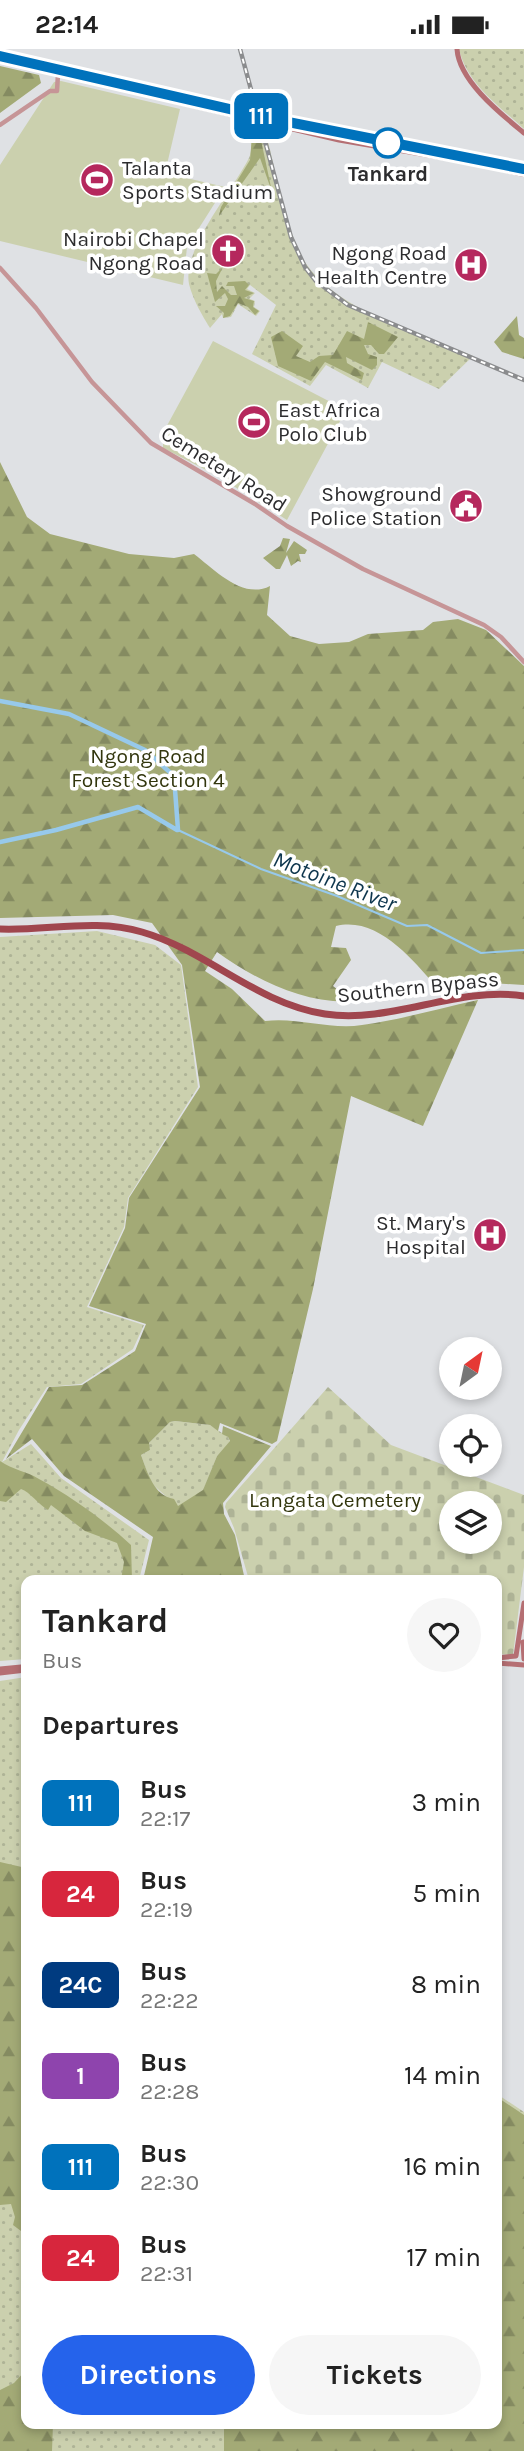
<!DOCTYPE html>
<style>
body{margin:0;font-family:Karla,sans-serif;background:#f6f6f6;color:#222;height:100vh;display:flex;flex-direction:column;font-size:26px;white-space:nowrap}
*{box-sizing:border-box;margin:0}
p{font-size:23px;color:#767676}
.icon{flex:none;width:38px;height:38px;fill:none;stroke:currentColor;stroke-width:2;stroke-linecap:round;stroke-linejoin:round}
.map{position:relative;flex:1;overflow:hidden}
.drawer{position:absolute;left:21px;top:1526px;width:481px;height:854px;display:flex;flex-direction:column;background:#fff;border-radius:14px;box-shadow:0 4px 10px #0003}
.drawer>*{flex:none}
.badge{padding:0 14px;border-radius:10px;font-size:24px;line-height:46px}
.needle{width:46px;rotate:33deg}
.buttons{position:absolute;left:439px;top:1288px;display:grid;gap:14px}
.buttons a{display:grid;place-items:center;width:63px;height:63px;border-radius:50%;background:#fff;box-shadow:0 4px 10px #0003;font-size:35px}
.map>.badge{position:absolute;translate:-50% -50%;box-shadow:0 0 0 4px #fff}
h2{padding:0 21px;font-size:26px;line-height:63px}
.round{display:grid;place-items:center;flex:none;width:74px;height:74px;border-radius:37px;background:#f6f6f6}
.overview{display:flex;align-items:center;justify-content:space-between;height:119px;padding:0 21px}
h1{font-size:33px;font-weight:700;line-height:52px}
.cta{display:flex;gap:14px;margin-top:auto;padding:14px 21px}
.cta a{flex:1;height:80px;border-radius:42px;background:#2563eb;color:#fff;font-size:28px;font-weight:700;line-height:80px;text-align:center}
.cta a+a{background:#f6f6f6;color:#222}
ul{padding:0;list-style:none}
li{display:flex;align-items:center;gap:21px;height:91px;padding:0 21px}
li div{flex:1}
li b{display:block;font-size:26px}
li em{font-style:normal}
li .badge{min-width:77px;font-weight:700;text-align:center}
.status{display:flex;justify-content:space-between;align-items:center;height:49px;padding:0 35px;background:#fff;direction:ltr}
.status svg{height:19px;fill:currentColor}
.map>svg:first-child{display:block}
.green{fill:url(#green-dots)}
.forest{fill:url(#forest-firs)}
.cemetery{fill:url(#cemetery-stones);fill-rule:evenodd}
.pitch{fill:#cbd0ae}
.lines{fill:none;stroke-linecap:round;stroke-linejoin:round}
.stream{stroke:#97c9eb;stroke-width:2}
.river{stroke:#97c9eb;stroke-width:4.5}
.tertiary{stroke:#c69597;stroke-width:4.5}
.secondary{stroke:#b56f73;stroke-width:5}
.primary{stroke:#a75359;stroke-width:6}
.trunk{stroke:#a0464e;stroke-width:7}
.rail-casing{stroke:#8b8c8e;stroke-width:4.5}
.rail{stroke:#fff;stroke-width:2;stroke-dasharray:5;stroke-linecap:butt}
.line-casing{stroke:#fff;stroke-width:16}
.line{stroke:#0072bc;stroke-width:10}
.stop-dot{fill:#fff;stroke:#0072bc;stroke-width:3.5}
.labels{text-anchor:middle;stroke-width:7;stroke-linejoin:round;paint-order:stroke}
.poi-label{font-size:21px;fill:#2c2c2e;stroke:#fff;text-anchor:end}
.stop-label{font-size:21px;font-weight:bold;fill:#2c2c2e;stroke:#fff}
.street-label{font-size:21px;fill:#2c2c2e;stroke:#fff}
.park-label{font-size:21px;fill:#32360d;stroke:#fff}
.water-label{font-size:23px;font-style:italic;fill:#0d354d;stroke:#fff}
</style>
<div class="status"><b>22:14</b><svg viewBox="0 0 49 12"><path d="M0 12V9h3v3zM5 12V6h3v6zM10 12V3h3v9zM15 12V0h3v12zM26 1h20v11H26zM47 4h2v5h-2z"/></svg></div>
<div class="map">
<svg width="524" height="2402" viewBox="0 0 524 2402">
<defs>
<pattern id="green-dots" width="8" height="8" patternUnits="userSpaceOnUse" patternTransform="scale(1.75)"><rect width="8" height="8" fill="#cbd0ae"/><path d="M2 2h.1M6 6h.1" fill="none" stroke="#aeb396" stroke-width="1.8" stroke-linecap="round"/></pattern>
<pattern id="forest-firs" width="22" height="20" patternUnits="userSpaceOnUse" patternTransform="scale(1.75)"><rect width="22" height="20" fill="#a3aa76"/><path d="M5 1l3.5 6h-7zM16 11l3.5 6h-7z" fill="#858b61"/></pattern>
<pattern id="cemetery-stones" width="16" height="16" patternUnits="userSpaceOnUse" patternTransform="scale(1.75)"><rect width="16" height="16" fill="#cbd0ae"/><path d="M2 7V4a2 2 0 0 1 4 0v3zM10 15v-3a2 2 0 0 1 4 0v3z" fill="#aeb396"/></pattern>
</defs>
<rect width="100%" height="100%" fill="#dfe1e4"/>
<path class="green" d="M 459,0 L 524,0 L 524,80 C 499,57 467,35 459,0 Z
M 252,72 L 265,80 C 275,119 282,163 298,200 C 323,259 418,283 473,307 L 439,340 L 382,313 L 368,339 L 326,316 L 310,337 L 252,305 L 276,256 L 250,236 L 247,240 L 255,244 L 249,250 L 245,248 L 255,252 L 254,258 L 260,262 L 256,267 L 238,255 L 231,268 L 223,269 L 222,265 L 210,279 C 202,266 193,251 189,235 C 182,200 233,141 249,109 C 254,98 249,84 252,72 Z
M 97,882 L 155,896 L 181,916 L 198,1038 L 128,1149 L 124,1178 L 87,1258 L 144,1276 L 133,1300 L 81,1335 L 47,1338 L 19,1381 L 2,1413 L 31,1395 L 61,1429 L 149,1491 L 139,1531 L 26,1531 L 26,1610 L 0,1612 L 0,888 Z
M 175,1372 L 210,1376 L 228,1388 L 230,1393 L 217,1407 L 203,1442 L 178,1458 L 151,1434 L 141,1406 L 150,1401 L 148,1395 L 170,1373 Z
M 26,1628 L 26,2375 L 497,2375 L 497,2045 L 524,2063 L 524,2402 L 0,2402 L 0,1632 Z"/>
<path class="forest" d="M 0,17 L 39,26 L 41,34 L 0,64 Z
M 253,75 L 261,91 L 272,143 L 260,109 L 219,167 L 221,158 L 250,111 Z
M 223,218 L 216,232 L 217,243 L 222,237 L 231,246 L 237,246 L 234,237 L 226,237 L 228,233 L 245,232 L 249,236 L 245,241 L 254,244 L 244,249 L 254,252 L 253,258 L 259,262 L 255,266 L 248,258 L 238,254 L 230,267 L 223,269 L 224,264 L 216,257 L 225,257 L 228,250 L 225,244 L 215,253 L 207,224 L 216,225 Z
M 517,267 L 519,286 L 524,289 L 524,310 L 502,303 L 494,293 Z
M 368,273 L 398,288 L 384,305 L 379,305 L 371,296 L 364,296 L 368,305 L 377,308 L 377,316 L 372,321 L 346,308 L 347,314 L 364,324 L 362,331 L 325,313 L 311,332 L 278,317 L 271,288 L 282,282 L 303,297 L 296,307 L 310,313 L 319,307 L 333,306 L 347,282 L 364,290 Z
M 0,413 L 27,468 L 50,485 L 129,505 L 174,509 L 194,505 C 215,521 243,551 270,537 L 267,566 L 290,587 L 319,595 L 349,593 L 368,585 L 423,581 L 433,573 L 458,570 L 486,581 L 524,617 L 524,936 L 476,933 L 435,936 C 411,909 377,867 336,877 L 331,898 L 346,899 L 351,911 L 333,937 L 343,945 L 370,950 C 316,961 260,934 217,903 L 205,922 L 232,940 L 265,972 C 298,968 330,981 362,976 C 400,971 440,959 478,951 L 423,1077 L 351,1047 L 313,1240 L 277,1392 L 272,1395 L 220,1374 L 218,1382 L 210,1376 L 175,1372 L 170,1373 L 149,1394 L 150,1401 L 141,1406 C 148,1424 153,1446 174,1450 L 178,1457 L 203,1441 L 217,1407 L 230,1392 L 228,1388 L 222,1385 L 223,1377 L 271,1397 L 223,1454 L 224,1465 L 235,1486 L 245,1531 L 143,1531 L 153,1488 L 64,1427 L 32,1390 L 6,1410 L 49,1338 L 82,1336 L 135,1302 L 146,1275 L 89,1257 L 125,1179 L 129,1149 L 200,1038 L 182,916 L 152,874 L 113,866 L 0,869 Z
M 283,489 L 290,490 L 286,504 L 294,492 L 307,501 L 305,505 L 299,505 L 301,513 L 298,512 L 291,517 L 287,506 L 280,520 L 276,520 L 263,509 L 280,497 Z
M 0,1412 C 13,1421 26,1422 39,1430 C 72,1448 104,1471 131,1496 L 132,1531 L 121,1531 L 124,1513 L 117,1494 L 85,1482 L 51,1456 L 48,1461 C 39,1456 30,1443 21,1440 L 6,1453 L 0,1452 Z
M 0,1813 L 26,1819 L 26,2196 L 21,2182 L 13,2176 L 15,2168 L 11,2155 L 0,2156 Z
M 497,2048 L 524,2066 L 524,2402 L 224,2402 L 224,2375 L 497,2375 Z
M 26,2321 L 26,2375 L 53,2375 L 52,2402 L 0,2402 L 0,2341 L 14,2334 Z"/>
<path class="cemetery" d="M 328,1338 L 391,1396 L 524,1446 L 524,1518 L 513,1606 L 497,1605 L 497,1531 L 249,1531 L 234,1479 L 225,1458 L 226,1454 ZM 452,1454 L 490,1454 L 490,1493 L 452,1493 Z"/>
<path class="pitch" d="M 61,32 L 180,60 L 165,124 L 225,138 L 187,198 L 183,236 L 0,192 L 0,116 L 54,33 Z
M 213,292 L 346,361 L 287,471 L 216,426 L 163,399 L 163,384 Z"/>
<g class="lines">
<path class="stream" d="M 178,781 L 261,820 L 337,847 L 407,877 L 427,876 L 481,904 L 524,901"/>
<path class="river" d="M 0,652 L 69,665 L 145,701 L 174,727 L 178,781
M 0,793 L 56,781 L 138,758 L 177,781"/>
<path class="tertiary" d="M 0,76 L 50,42 L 57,42 L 58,25
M 0,219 L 36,259 L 92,333 L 151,394 L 255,455 L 287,477 L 363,520 L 484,576 L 501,588 L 524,613"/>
<path class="secondary" d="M 457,0 C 459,32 501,65 524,84
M 0,7 L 273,70 L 460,108
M 0,11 L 339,91 L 474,114
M 469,110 L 524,120
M 523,1593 L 524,1610
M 497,1609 L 516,1607 L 524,1554
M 497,1614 L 524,1616
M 0,1620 L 21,1618
M 0,1624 L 26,1621"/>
<path class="primary" d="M 472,113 L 524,125"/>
<path class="trunk" d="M 0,880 C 48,882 95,869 142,883 C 208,902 255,954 325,965 C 392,975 456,937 524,947"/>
<g class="rail-casing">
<path id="rail" d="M 240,0 L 291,188 L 305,218 L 316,232 L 348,256 L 524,331"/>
</g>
<use href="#rail" class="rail"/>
</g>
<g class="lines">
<g class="line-casing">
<path id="line" d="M 0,7 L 273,70 L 524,120"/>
</g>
<use href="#line" class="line"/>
</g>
<defs>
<g id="stadium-disc" transform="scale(1.75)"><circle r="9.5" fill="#b5285d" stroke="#fff"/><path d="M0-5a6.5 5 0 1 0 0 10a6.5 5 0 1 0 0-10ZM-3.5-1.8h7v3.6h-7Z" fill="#fff"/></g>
<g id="church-disc" transform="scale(1.75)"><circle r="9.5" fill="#b5285d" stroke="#fff"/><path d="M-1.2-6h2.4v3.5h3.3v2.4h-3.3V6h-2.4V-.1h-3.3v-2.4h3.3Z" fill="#fff"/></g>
<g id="hospital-disc" transform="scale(1.75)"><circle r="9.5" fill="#b5285d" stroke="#fff"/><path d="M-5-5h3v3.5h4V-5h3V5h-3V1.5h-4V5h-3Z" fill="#fff"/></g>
<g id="civic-disc" transform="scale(1.75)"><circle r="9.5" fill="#b5285d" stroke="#fff"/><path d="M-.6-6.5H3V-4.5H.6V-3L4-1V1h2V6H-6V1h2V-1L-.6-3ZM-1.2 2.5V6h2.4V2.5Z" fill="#fff"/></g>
</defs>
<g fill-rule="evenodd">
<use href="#stadium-disc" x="97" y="131"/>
<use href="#church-disc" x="228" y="202"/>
<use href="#hospital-disc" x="471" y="216"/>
<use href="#stadium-disc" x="254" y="373"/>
<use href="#civic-disc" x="466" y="457"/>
<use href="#hospital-disc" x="490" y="1186"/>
</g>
<circle class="stop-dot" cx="388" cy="94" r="14"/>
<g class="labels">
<g class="poi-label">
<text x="122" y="126" text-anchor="start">Talanta<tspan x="122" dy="24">Sports Stadium</tspan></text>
<text x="204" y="197">Nairobi Chapel<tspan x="204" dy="24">Ngong Road</tspan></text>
<text x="447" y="211">Ngong Road<tspan x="447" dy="24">Health Centre</tspan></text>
<text x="278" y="368" text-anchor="start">East Africa<tspan x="278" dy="24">Polo Club</tspan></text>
<text x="442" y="452">Showground<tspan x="442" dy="24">Police Station</tspan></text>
<text x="466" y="1181">St. Mary's<tspan x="466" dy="24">Hospital</tspan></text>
</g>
<g class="stop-label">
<text x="388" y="132">Tankard</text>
</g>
<g class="street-label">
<text transform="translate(224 420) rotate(32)" y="7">Cemetery Road</text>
<text transform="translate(418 938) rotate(-6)" y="7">Southern Bypass</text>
</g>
<g class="park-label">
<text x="148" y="714">Ngong Road<tspan x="148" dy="24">Forest Section 4</tspan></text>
<text x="335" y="1458">Langata Cemetery</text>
</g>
<g class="water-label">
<text transform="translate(335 832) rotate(21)" y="8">Motoine River</text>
</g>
</g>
</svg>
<div class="buttons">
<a><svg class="needle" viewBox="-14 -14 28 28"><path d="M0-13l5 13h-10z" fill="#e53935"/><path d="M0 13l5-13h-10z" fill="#767676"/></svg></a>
<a><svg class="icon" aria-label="locate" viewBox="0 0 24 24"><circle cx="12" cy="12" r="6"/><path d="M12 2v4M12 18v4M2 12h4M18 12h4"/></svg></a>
<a><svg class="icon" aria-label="layers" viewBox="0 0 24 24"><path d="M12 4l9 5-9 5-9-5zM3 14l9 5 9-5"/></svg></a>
</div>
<b class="badge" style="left:261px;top:67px;background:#0072bc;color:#fff">111</b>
<section class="drawer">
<div class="overview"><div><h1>Tankard</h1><p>Bus</p></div><a class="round"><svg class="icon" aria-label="heart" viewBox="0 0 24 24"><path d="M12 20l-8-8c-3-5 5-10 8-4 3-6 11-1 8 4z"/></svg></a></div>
<h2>Departures</h2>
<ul>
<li><span class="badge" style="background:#0072bc;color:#fff">111</span><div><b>Bus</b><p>22:17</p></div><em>3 min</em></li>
<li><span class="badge" style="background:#d7263d;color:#fff">24</span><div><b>Bus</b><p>22:19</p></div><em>5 min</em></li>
<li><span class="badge" style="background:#003b80;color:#fff">24C</span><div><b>Bus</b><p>22:22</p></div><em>8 min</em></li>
<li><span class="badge" style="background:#8e44ad;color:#fff">1</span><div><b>Bus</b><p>22:28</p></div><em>14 min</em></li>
<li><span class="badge" style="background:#0072bc;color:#fff">111</span><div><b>Bus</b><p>22:30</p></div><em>16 min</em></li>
<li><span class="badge" style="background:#d7263d;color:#fff">24</span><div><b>Bus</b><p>22:31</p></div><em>17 min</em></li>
</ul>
<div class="cta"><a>Directions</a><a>Tickets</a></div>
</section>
</div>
